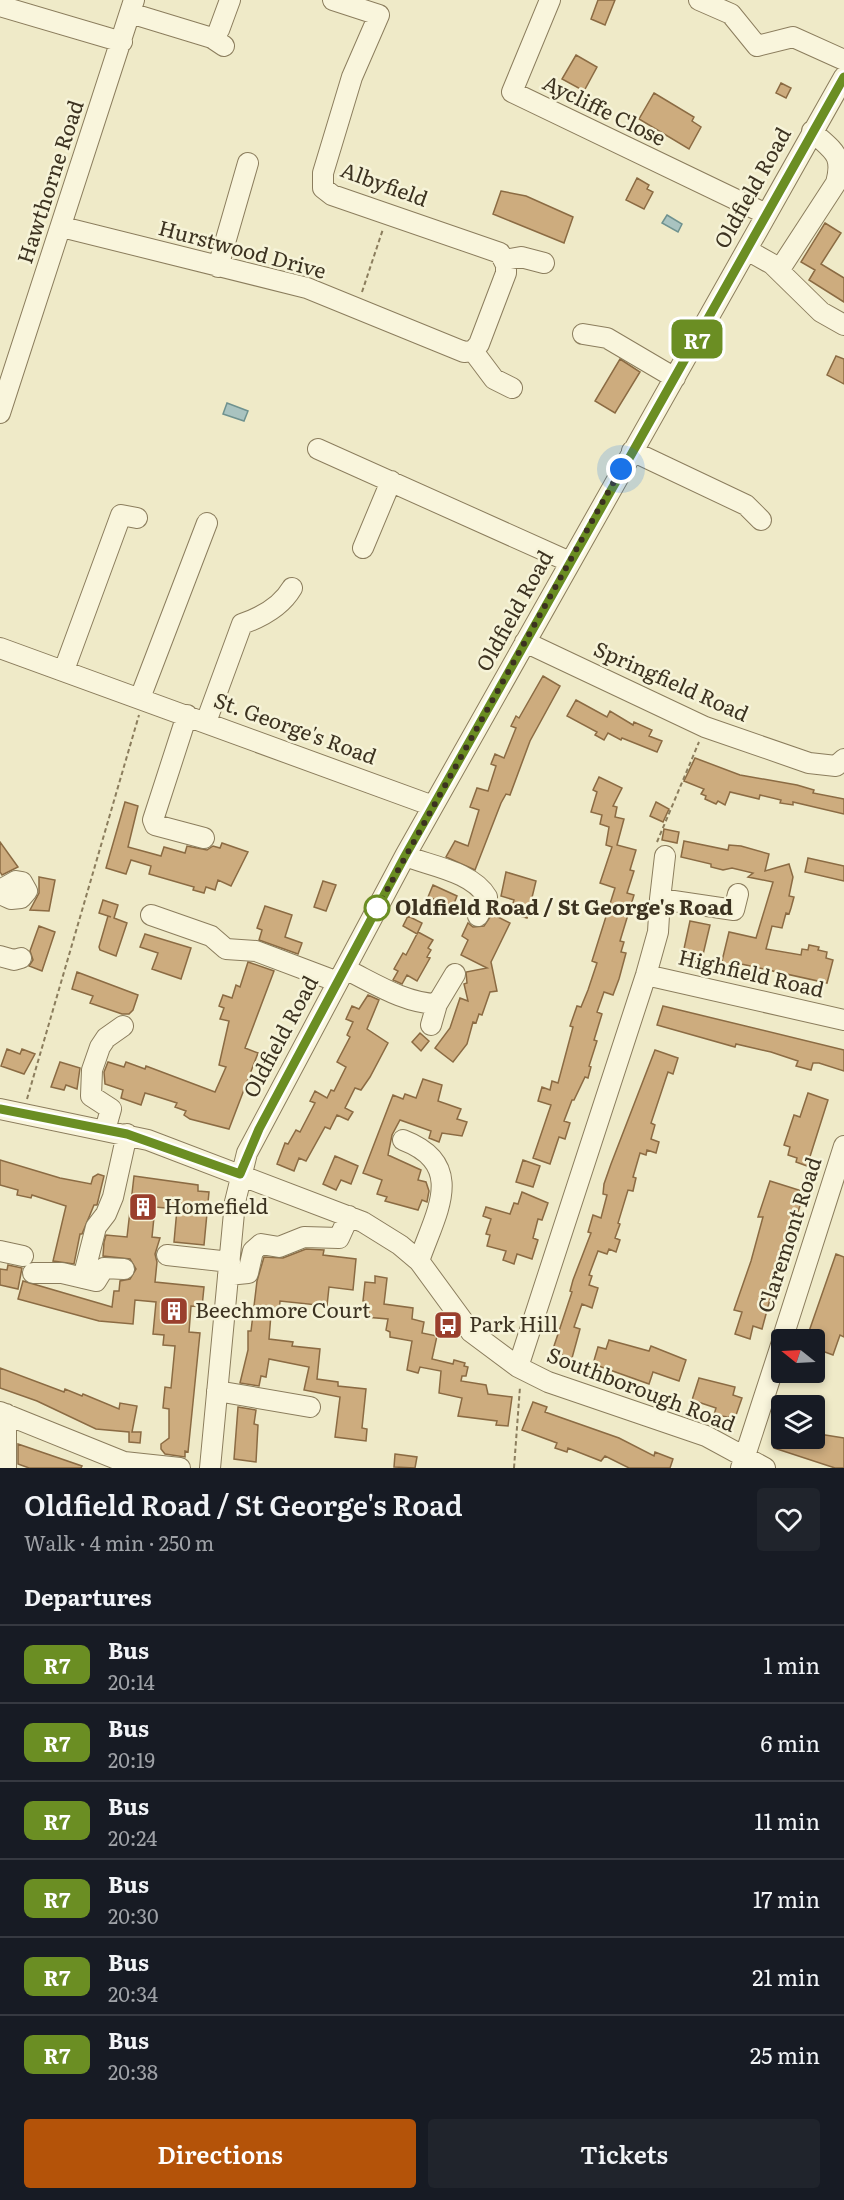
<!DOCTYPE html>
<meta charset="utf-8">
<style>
body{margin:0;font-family:Literata,serif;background:#20242c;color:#f1f3f6;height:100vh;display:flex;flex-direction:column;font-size:22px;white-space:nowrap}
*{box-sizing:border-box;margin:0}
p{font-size:20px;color:#9ea1a6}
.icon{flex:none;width:33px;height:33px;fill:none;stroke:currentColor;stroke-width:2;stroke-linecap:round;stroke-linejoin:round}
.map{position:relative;height:1468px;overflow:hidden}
.drawer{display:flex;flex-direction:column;background:#171b24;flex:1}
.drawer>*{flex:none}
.badge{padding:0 12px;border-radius:9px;font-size:21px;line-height:39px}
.needle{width:39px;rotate:288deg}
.fabs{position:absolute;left:771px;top:1329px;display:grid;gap:12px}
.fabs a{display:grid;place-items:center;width:54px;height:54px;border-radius:6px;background:#171b24;box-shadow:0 3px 9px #0003;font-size:30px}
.you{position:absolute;width:30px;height:30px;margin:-15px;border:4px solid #fff;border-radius:50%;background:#1a73e8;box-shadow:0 0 0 9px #1a73e833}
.map>.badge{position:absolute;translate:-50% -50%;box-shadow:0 0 0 3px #fff}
h2{padding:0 24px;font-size:22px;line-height:54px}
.round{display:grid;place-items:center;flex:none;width:63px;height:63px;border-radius:6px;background:#20242c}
.head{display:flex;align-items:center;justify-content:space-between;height:102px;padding:0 24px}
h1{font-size:28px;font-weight:600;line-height:45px}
.action{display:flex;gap:12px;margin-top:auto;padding:12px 24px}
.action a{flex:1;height:69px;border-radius:6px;background:#b45309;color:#fff;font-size:24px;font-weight:600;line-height:69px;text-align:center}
.action a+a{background:#20242c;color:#f1f3f6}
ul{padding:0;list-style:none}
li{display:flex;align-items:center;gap:18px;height:78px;padding:0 24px;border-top:2px solid #363941}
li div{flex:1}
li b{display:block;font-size:22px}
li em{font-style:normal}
li .badge{min-width:66px;font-weight:700;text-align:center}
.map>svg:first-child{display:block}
.water{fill:#a9c3c0;stroke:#6f928f;stroke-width:1.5}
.building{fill:#cdac7e;stroke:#8b6b43;stroke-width:1.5}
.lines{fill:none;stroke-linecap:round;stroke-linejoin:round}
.minor-casing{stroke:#8b7d5d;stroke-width:22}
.path{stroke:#8b7d5d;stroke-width:2;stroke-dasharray:4.5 3;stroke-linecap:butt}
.minor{stroke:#f9f5dc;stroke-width:20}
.line-casing{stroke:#fff;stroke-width:14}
.line{stroke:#6b8e23;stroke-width:9}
.walk{stroke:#3c3220;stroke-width:6;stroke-dasharray:0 10.8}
.stop-dot{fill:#fff;stroke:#6b8e23;stroke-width:3}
.labels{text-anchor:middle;stroke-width:5;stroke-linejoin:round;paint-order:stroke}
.street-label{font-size:21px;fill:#3c3220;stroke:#f6f3d8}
.stop-label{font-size:21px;font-weight:bold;fill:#3c3220;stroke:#f6f3d8;text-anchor:start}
.poi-label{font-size:21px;fill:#3c3220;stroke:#f6f3d8;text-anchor:start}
</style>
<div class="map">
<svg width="844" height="1468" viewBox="0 0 844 1468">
<rect width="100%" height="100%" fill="#efeac8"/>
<path class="water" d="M 667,215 L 682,224 L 678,232 L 662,223 Z
M 227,403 L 248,411 L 244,421 L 223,414 Z"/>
<path class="building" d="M 598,0 L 615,0 L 605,25 L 591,19 Z
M 576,55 L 597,67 L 584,91 L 562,79 Z
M 781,83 L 791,88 L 786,98 L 776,93 Z
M 654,93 L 694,117 L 692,121 L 701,127 L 689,149 L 639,119 Z
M 637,178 L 649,185 L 647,189 L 653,192 L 644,209 L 626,200 Z
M 501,191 L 526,196 L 573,217 L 564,243 L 493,214 Z
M 825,223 L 841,233 L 821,264 L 844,278 L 844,302 L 809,280 L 815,270 L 801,262 Z
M 836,356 L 844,359 L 844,384 L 827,375 Z
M 620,359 L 640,372 L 615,413 L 595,401 Z
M 543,676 L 560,686 L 530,741 L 510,795 L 506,794 L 501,803 L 475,870 L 446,857 L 455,841 L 468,846 L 479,810 L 470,807 L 477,788 L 488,791 L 496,766 L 491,764 L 495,754 L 504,758 L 516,728 L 511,726 L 516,716 L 519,718 Z
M 576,700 L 607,717 L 610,711 L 633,725 L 634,722 L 652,730 L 649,736 L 662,741 L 657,752 L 622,738 L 621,740 L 608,733 L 604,740 L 595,735 L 597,732 L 567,716 Z
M 695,758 L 740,775 L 797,785 L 814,790 L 813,793 L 844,799 L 844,814 L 793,802 L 793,805 L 780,803 L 781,800 L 760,795 L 759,799 L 730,792 L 725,805 L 718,801 L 716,804 L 705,799 L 706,796 L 701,794 L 704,789 L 684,781 Z
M 599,777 L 622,788 L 613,806 L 617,807 L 615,817 L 624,819 L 617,845 L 636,850 L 630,870 L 634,871 L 627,893 L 634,895 L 620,941 L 624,942 L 621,952 L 626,953 L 619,979 L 613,995 L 604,992 L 597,1012 L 602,1014 L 594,1040 L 597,1041 L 589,1066 L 591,1067 L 588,1078 L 585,1077 L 574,1100 L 572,1100 L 564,1121 L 570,1123 L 565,1139 L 559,1137 L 550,1164 L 533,1158 L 551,1105 L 538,1101 L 542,1087 L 550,1090 L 552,1081 L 558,1083 L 573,1027 L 570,1026 L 577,1006 L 581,1007 L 588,990 L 597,963 L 592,961 L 615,888 L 600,883 L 612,847 L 606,845 L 609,827 L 600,824 L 602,815 L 591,812 L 597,792 L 593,790 Z
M 125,802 L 138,806 L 128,847 L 161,856 L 164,847 L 185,853 L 187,846 L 207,850 L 213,846 L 220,848 L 222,843 L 248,852 L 231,886 L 218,880 L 215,890 L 206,887 L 204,893 L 193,890 L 194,887 L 149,874 L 151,866 L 131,860 L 126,874 L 106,868 Z
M 656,802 L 669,809 L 663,822 L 650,816 Z
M 664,829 L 679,832 L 677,843 L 662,840 Z
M 684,841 L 728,850 L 729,845 L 741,846 L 769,854 L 765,871 L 789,864 L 793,877 L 789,896 L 794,897 L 791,908 L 789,914 L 786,913 L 782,928 L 772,926 L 766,949 L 801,955 L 802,949 L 808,950 L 809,945 L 819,947 L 818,950 L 827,952 L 826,958 L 833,960 L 827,983 L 732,962 L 731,968 L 721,965 L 729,932 L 756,938 L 773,882 L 748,877 L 753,873 L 732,868 L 723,870 L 711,867 L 711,864 L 681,857 Z
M 0,842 L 18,867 L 2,875 L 0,872 Z
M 808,858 L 844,866 L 844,881 L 805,872 Z
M 506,872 L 536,881 L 527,918 L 510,913 L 514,900 L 501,896 Z
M 39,877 L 55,880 L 49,911 L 30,910 L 39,893 Z
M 323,881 L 336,885 L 326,911 L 314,907 Z
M 433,885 L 457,896 L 453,906 L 428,897 Z
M 103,900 L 118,905 L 114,918 L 127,923 L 116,956 L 100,950 L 99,947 L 108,916 L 111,917 L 99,913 Z
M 265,906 L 292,915 L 285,937 L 302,943 L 298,954 L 259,940 L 262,930 L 257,928 Z
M 492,914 L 510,923 L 491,962 L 497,991 L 490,992 L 482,1015 L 479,1014 L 476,1023 L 473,1022 L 467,1044 L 453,1062 L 435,1048 L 450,1028 L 460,998 L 468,1001 L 464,984 L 467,983 L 466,972 L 487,968 L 461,955 L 468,940 L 462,936 L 468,923 L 473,927 L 484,926 Z
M 408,916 L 422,923 L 417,934 L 403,926 Z
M 690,921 L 710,925 L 701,963 L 682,958 Z
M 39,926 L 55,932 L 42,971 L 29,966 L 33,960 L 30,951 Z
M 418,932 L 433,940 L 428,948 L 431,950 L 427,957 L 430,958 L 417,981 L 407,975 L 402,984 L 393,980 L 398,971 L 394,969 L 403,953 L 406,955 Z
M 145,934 L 191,948 L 181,979 L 152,969 L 158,953 L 140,947 Z
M 248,962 L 274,971 L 245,1048 L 258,1053 L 229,1129 L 190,1119 L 184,1115 L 186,1111 L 175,1107 L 177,1103 L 152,1095 L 145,1093 L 141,1105 L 121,1098 L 123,1090 L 105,1084 L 104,1072 L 108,1062 L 124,1067 L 126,1062 L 145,1069 L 146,1066 L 215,1092 L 226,1067 L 219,1065 L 229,1021 L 220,1019 L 224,1008 L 219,1006 L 223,995 L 232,998 L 236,985 L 240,987 Z
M 77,972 L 138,995 L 133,1010 L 129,1014 L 122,1014 L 90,1003 L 93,996 L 72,989 Z
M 368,995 L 379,1000 L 367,1029 L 388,1043 L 370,1077 L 361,1090 L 355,1088 L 345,1108 L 353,1112 L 348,1120 L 337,1115 L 330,1129 L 325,1127 L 306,1161 L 299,1158 L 294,1171 L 277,1164 L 285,1143 L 288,1144 L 296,1130 L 300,1132 L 315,1103 L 310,1101 L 315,1091 L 327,1098 L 331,1090 L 334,1091 L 346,1067 L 337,1062 L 350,1037 L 347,1035 L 353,1022 L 346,1019 L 352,1006 L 359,1009 Z
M 663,1006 L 844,1050 L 844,1071 L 819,1063 L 813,1063 L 811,1070 L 796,1066 L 798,1061 L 771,1052 L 736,1044 L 735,1047 L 657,1025 Z
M 420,1033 L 429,1041 L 421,1051 L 412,1042 Z
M 7,1049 L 20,1054 L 22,1049 L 35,1054 L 24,1074 L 1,1066 Z
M 655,1050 L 678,1058 L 673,1074 L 668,1072 L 651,1123 L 655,1125 L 651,1139 L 659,1142 L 656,1153 L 647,1150 L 646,1155 L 640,1153 L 633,1177 L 636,1178 L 633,1191 L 628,1190 L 618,1223 L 620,1224 L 615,1238 L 620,1240 L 616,1252 L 609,1249 L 607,1254 L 598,1251 L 589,1275 L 592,1276 L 589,1285 L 598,1288 L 592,1308 L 582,1304 L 574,1327 L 580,1329 L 572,1358 L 552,1352 L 572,1292 L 570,1291 L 573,1280 L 591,1233 L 588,1232 L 593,1215 L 601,1218 L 607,1195 L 603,1194 L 604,1184 L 611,1164 Z
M 60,1062 L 80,1068 L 77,1089 L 66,1085 L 64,1090 L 51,1087 Z
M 423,1079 L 442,1085 L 438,1101 L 461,1109 L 457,1119 L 467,1122 L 462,1136 L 442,1133 L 439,1142 L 429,1138 L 431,1131 L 400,1120 L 392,1135 L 388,1155 L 421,1170 L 418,1180 L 426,1182 L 429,1191 L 427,1202 L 422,1200 L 418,1210 L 385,1201 L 387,1197 L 377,1194 L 382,1180 L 363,1173 L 393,1095 L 403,1099 L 405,1094 L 416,1098 Z
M 808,1093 L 828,1100 L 807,1166 L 796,1162 L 797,1158 L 788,1155 L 790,1147 L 784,1145 L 794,1115 L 800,1117 Z
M 335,1156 L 358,1166 L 351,1184 L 341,1180 L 336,1190 L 323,1184 Z
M 0,1160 L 60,1178 L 91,1184 L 93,1177 L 98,1174 L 104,1176 L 97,1205 L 94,1205 L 82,1234 L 80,1234 L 74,1264 L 53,1261 L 66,1206 L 32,1195 L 31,1198 L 17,1195 L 18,1190 L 0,1185 Z
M 523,1160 L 540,1166 L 533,1187 L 516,1182 Z
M 134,1176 L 198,1185 L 198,1191 L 209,1192 L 204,1245 L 174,1242 L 177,1209 L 155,1207 L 152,1237 L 160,1238 L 155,1254 L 157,1262 L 155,1282 L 204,1287 L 202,1307 L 191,1306 L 189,1332 L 200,1333 L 188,1452 L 185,1451 L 185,1457 L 165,1454 L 161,1449 L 161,1444 L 169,1438 L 169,1409 L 163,1408 L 165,1387 L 171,1388 L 175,1346 L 163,1345 L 164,1335 L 153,1334 L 156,1302 L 135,1300 L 133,1324 L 99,1321 L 18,1299 L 23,1281 L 112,1307 L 114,1291 L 119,1291 L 120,1281 L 130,1279 L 136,1269 L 130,1259 L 103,1256 L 104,1242 L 106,1235 L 127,1237 Z
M 770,1181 L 805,1192 L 780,1262 L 762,1329 L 753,1326 L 750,1339 L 735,1334 L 742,1312 L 734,1310 L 751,1261 L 763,1217 L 758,1217 Z
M 522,1192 L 548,1203 L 542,1220 L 538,1219 L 533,1238 L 538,1240 L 532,1259 L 517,1254 L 514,1264 L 503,1260 L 506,1251 L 487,1246 L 490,1235 L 486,1234 L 491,1219 L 483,1216 L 486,1207 L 510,1214 L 514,1203 L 518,1204 Z
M 306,1249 L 324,1250 L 323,1255 L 356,1259 L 353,1290 L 329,1287 L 327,1306 L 280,1301 L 279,1314 L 271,1314 L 269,1339 L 293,1342 L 292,1346 L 320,1349 L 317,1379 L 338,1382 L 338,1386 L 366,1389 L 362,1428 L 367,1429 L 366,1441 L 335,1437 L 340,1397 L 304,1390 L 309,1367 L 269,1359 L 266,1377 L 261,1376 L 259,1386 L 240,1383 L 248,1350 L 248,1331 L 251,1331 L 257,1281 L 264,1257 L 283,1258 Z
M 836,1254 L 844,1257 L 844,1337 L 840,1335 L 833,1355 L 814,1348 L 814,1340 L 806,1340 Z
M 8,1265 L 22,1268 L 18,1289 L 0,1285 L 0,1269 L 7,1270 Z
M 375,1276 L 387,1278 L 384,1304 L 413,1308 L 412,1319 L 424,1322 L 422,1333 L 437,1336 L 432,1359 L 453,1364 L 454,1360 L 465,1363 L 464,1366 L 468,1367 L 466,1376 L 462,1376 L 461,1381 L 486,1385 L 488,1394 L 512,1397 L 508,1426 L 496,1425 L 497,1421 L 458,1416 L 462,1398 L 439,1393 L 441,1371 L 420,1367 L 418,1373 L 407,1370 L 412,1341 L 390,1337 L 390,1332 L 386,1330 L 388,1319 L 365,1317 L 367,1302 L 363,1301 L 365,1282 L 375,1283 Z
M 609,1340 L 649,1351 L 651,1346 L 686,1360 L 679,1381 L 653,1372 L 649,1384 L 593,1364 L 598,1347 L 606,1349 Z
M 0,1368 L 64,1392 L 65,1389 L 82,1396 L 83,1394 L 119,1409 L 120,1403 L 137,1406 L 132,1432 L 141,1432 L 140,1443 L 129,1442 L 129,1432 L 96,1429 L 37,1401 L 0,1388 Z
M 699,1378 L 735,1387 L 733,1395 L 742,1398 L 735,1418 L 714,1415 L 716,1408 L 692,1400 Z
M 533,1402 L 547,1407 L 545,1412 L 619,1438 L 654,1456 L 655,1452 L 673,1459 L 670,1468 L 629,1468 L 605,1456 L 601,1461 L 568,1448 L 567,1452 L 555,1448 L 557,1443 L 522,1430 Z
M 238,1407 L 256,1410 L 254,1424 L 258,1425 L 256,1462 L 234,1459 Z
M 819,1434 L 844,1438 L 844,1468 L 835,1468 L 774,1448 L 777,1438 L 814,1438 Z
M 18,1444 L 82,1466 L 81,1468 L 29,1468 L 18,1464 Z
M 395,1454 L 417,1457 L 415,1468 L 394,1467 Z"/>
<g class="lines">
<g class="minor-casing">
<path id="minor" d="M 333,0 L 379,15 L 352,77 L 323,173 L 323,188 L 332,195 L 500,253 L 506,265 L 506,273 L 479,344 L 473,351
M 550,0 L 512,92 L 766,214
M 699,0 L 731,14 L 757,46 L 793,37 L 844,60
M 0,6 L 122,42
M 130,13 L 212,38 L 224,46
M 219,30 L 230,0
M 62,227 L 307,288 L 464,352 L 473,351
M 747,250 L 772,264 L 821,312 L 844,325
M 505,260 L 521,257 L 544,263
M 218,267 L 248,163
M 780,269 L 836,183 C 844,153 832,151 812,131
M 583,334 L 607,338 L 675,378
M 473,351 L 494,379 L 512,388
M 0,413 L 134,0
M 318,449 L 570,562
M 632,451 L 746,505 L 761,520
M 363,548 L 391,481
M 525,642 L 705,727 L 809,763 L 836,766 L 844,759
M 0,648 L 433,806
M 64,670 L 121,515 L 137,518
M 140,698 L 207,523
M 187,715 L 153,820 L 155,825 L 204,838
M 206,722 L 242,624 C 262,617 281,607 292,588
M 405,856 C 431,866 473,872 487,897 L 478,916
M 0,890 L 16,881 L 22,882 L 27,891 L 21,898 L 11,899 L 0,894
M 660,899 L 665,856
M 151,915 L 211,936 L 226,949 L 256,951 L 338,982
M 0,956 L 14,960 L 21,958
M 345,969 C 374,983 404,1003 437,1004 L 455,974
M 646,975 L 844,1020
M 431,1025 L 437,1004
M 0,1109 L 148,1140 L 363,1222 L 400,1245 L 419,1261 L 471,1332 L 518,1367 L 548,1382 L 706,1436 L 765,1468
M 105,1130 L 111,1109 L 91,1096 L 92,1070 L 100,1047 L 106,1038 L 123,1026
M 403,1140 C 468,1165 435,1214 419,1261
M 0,1251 L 23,1256
M 167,1255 L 230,1262
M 33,1273 L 62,1273 L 96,1281 L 104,1268 L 124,1269
M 228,1275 L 248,1273 L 253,1251 L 261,1244 L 279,1247 L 304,1237 L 339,1238 L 349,1216
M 83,1278 L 96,1227 L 106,1214 L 113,1197 L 127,1134
M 782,1340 L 844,1146
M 518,1367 L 646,975 L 658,932 L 660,899 L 734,910 L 738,894
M 217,1391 L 310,1407
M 0,1412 L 124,1462 L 180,1468
M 6,1468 L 6,1414
M 210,1468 L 235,1202 L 247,1153 L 405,856 L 844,77
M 741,1468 L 782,1342"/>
</g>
<path class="path" d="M 362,292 L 383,229
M 657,842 L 699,742
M 27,1099 L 139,715
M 514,1468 L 520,1387"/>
<use href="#minor" class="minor"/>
</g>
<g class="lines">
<g class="line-casing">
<path id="line" d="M 0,1109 L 127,1134 L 240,1174 L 259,1129 L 405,856 L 844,77"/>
</g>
<use href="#line" class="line"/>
<path class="walk" d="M 377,908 L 621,469"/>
</g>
<defs>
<g id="building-square" transform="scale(1.5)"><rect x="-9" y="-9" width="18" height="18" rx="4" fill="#9a3f2d" stroke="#f6f3d8"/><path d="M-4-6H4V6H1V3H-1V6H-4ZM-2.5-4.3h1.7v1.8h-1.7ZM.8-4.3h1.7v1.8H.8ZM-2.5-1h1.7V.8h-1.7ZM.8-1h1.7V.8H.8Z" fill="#fff"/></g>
<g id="bus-square" transform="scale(1.5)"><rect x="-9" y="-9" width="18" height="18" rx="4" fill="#9a3f2d" stroke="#f6f3d8"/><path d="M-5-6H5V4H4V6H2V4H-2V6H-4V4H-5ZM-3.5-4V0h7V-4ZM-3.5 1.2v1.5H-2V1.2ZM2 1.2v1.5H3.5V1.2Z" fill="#fff"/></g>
</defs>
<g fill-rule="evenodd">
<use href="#building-square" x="143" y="1207"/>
<use href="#building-square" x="174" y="1311"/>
<use href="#bus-square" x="448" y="1325"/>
</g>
<circle class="stop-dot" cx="377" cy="908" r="12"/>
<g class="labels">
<g class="street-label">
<text transform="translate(604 111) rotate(26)" y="7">Aycliffe Close</text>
<text transform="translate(51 182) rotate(-72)" y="7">Hawthorne Road</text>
<text transform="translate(384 185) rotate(20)" y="7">Albyfield</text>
<text transform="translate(753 188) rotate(-61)" y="7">Oldfield Road</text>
<text transform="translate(242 250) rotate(15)" y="7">Hurstwood Drive</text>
<text transform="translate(515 611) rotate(-61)" y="7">Oldfield Road</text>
<text transform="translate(671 682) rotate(24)" y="7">Springfield Road</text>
<text transform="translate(295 729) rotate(20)" y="7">St. George's Road</text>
<text transform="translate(751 974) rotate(13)" y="7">Highfield Road</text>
<text transform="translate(281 1037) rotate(-62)" y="7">Oldfield Road</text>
<text transform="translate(790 1235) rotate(-72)" y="7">Claremont Road</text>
<text transform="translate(641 1390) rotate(21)" y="7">Southborough Road</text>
</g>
<g class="stop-label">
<text x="395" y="915">Oldfield Road / St George's Road</text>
</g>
<g class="poi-label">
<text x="164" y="1214">Homefield</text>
<text x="195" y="1318">Beechmore Court</text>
<text x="469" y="1332">Park Hill</text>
</g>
</g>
</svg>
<div class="fabs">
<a><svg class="needle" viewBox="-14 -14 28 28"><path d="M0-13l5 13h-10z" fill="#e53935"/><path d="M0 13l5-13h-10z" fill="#9ea1a6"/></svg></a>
<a><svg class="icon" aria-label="layers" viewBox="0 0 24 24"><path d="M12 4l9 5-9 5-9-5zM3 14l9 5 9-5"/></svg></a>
</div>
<div class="you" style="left:621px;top:469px"></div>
<b class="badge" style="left:697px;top:339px;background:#6b8e23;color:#fff">R7</b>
</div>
<section class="drawer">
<div class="head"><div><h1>Oldfield Road / St George's Road</h1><p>Walk · 4 min · 250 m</p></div><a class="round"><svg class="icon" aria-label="heart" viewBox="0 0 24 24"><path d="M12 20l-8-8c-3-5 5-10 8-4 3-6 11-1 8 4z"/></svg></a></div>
<h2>Departures</h2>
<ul>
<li><span class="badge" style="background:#6b8e23;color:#fff">R7</span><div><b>Bus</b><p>20:14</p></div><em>1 min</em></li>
<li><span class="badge" style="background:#6b8e23;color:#fff">R7</span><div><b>Bus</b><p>20:19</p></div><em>6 min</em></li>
<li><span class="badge" style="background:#6b8e23;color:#fff">R7</span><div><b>Bus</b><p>20:24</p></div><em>11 min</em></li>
<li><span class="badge" style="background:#6b8e23;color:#fff">R7</span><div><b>Bus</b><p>20:30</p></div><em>17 min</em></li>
<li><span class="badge" style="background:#6b8e23;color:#fff">R7</span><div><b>Bus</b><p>20:34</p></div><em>21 min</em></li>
<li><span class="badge" style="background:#6b8e23;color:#fff">R7</span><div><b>Bus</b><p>20:38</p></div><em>25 min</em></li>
</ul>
<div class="action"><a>Directions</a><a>Tickets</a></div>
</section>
